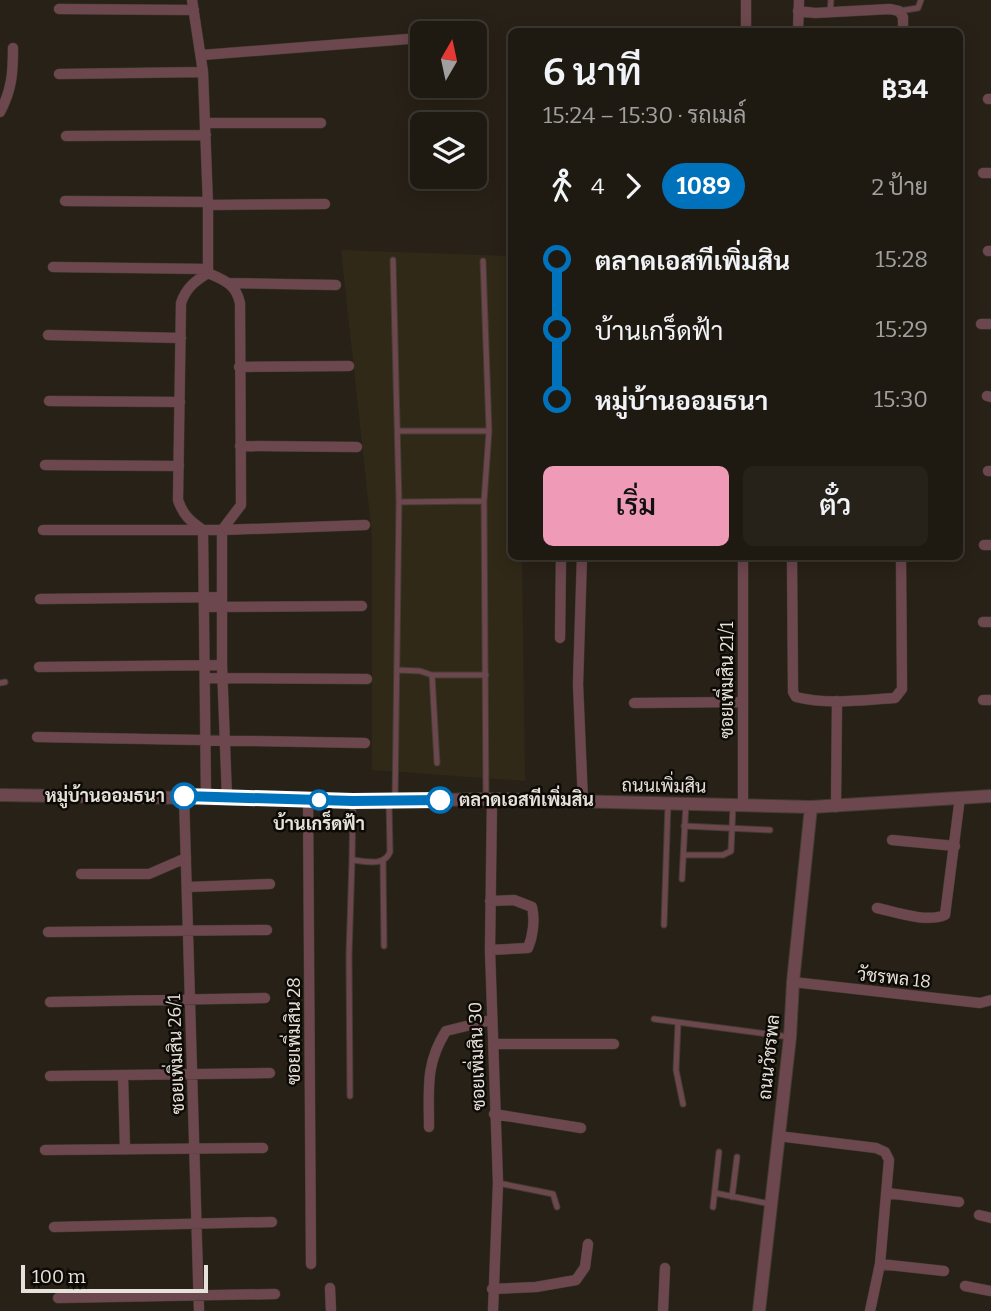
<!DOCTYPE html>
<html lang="th">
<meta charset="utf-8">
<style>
body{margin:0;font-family:Bitter,Sarabun,serif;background:#26221a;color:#f1f3f6;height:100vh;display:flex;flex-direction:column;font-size:26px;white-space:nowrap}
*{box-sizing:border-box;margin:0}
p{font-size:23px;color:#a1a09f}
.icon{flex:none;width:38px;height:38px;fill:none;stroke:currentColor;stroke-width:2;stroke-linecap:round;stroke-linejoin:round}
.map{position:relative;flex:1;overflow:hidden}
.panel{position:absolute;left:508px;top:28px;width:455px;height:532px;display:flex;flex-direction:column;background:#1e1911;border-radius:10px;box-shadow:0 4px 18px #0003,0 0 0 2px #3c3831}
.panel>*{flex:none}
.badge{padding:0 14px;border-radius:23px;font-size:24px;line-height:46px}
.needle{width:46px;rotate:9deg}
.tools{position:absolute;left:410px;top:21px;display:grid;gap:14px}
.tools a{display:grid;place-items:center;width:77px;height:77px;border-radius:10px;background:#1e1911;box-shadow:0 4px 18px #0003,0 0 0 2px #3c3831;font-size:35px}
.scale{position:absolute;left:21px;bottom:18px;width:187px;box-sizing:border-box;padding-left:7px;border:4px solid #e6e1da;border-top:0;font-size:19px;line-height:24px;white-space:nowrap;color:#e6e1da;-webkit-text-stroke:5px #0e0b07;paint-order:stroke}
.map>.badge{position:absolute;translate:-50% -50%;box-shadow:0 0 0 4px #fff}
.legs{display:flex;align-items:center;gap:10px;height:77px;padding:0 35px;font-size:23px}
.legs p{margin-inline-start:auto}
.head{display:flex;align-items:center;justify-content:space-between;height:119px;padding:0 35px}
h1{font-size:38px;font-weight:600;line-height:52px}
.button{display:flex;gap:14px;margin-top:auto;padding:14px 35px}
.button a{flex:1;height:80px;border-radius:10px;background:#ef9ab7;color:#111;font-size:28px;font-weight:600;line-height:80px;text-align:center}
.button a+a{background:#26221a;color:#f1f3f6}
ul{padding:0 35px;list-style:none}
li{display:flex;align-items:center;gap:24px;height:70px;font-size:26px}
li i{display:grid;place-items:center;width:10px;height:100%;margin:0 9px;background:currentColor}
li i::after{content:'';width:18px;height:18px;margin:-9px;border:5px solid;border-radius:50%;background:#1e1911}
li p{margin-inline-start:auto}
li:first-child i{background:linear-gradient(#0000 50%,currentColor 0)}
li:last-child i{background:linear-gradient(currentColor 50%,#0000 0)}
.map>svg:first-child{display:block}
.commercial{fill:#302918}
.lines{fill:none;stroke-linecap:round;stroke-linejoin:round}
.service-casing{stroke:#433c32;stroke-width:7}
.minor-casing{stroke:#433c32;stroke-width:11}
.tertiary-casing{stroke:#433c32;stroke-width:14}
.service{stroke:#6d474e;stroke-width:5}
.minor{stroke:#6d474e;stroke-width:10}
.tertiary{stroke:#6d474e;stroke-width:12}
.line-1-casing{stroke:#fff;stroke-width:16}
.line-1{stroke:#0072bc;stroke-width:10}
.stop-1-dot{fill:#fff;stroke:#0072bc;stroke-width:3.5}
.labels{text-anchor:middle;stroke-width:5;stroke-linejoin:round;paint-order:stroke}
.street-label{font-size:18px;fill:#e6e1da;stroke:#0e0b07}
.stop-label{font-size:18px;font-weight:bold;fill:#e6e1da;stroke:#0e0b07;text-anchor:end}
</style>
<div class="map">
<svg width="991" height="1311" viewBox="0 0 991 1311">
<rect width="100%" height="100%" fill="#282117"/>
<path class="commercial" d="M 341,250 L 511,256 L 511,556 L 522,557 L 525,781 L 372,770 L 372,536 Z"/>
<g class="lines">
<g class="service-casing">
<path id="service" d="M 899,11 L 918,8 L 921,0
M 830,12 L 831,0
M 393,260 L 399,502 L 395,801
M 483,261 L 489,431 L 484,501 L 486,799
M 398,431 L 489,431
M 399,502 L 484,501
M 397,670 L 420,671 L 432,675 L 486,675
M 432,675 L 437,763
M 0,683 L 5,682
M 684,826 L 770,830
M 684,855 L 723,855 L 731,851 L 733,805
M 352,860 L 353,801
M 383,861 L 384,946
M 682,879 L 686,803
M 664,925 L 668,803
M 654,1019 L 790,1037
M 678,1023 L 676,1070 L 683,1104
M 350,1096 L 349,955 L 352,860 C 366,861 384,867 390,852 L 389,801
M 498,1183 L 553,1194 L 557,1207
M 715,1193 L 770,1204
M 732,1197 L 737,1157
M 713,1207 L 719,1152"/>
</g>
<g class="minor-casing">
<path id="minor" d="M 192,0 L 203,72 L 208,205 L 208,273
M 59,9 L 194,10
M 798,11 L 815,13 L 890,9 L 899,11 L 903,17 L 903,32
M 746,32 L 746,0
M 798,32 L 799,0
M 202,55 L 421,38
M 59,74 L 203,72
M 988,99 L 991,99
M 0,112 C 12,90 13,72 13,48
M 206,123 L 321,123
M 66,136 L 206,135
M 983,173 L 991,173
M 65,201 L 208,202
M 208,205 L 325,204
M 988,251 L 991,251
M 53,267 L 208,269
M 229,283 L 336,285
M 981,324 L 991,324
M 48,335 L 181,338
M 239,367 L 349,366
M 987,396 L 991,397
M 49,401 L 180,402
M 240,446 L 357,447
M 45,465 L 179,466
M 988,471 L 991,471
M 43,530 L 222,530 L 365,525
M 203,530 C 190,521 183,515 178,500 L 181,303 C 186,288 195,281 208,273 C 224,280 236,284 240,303 L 241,505 L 222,530 L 222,665 L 227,798
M 203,530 L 206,797
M 984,545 L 991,545
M 582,556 L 578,684 L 583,802
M 743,556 L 743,804
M 792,556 L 793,692 L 796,697 C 828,705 863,700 895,698 L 902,689 L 901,556
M 40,599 L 221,597
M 205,607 L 362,606
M 983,622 L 991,622
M 560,638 L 561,556
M 39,667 L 222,665
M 205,678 L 367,679
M 983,700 L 991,700
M 634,703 L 742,702
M 37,737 L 365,743
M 184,796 L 199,1311
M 308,799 L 311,1264
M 492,800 L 490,950 L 498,1183 L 493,1311
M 836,807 L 837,701
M 892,840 L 955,846
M 81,874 L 149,874 L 186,858
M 187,887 L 270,884
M 877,908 C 896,912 926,923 945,915 L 960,797
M 48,932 L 267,930
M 490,950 L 528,948 C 533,936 535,920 532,907 L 514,900 L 490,901
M 793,982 L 980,1003 L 991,1000
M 50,1002 L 265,998
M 493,1044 L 614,1044
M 123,1075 L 125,1149
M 50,1076 L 270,1073
M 494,1114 L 581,1128
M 429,1127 C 429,1089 425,1064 446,1031 L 491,1020
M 778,1136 L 876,1148 L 885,1152 L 889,1160 L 880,1264 L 870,1311
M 45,1150 L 263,1148
M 887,1193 L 959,1202
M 979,1215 L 991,1218
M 54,1227 L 272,1222
M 880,1264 L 944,1271
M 965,1286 L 991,1291
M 330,1288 L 331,1311
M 492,1289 L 536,1287 L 576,1280 L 585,1267 L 588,1244
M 58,1298 L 275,1294
M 663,1311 L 665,1268"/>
</g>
<g class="tertiary-casing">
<path id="tertiary" d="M 0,795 L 395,801 L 486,799 L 811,807 L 991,796
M 759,1311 L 790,1037 L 793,982 L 811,807"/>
</g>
<use href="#service" class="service"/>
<use href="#minor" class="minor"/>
<use href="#tertiary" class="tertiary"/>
</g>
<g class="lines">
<g class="line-1-casing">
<path id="line-1" d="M 184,796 L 353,801 L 440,800"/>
</g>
<use href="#line-1" class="line-1"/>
</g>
<g class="stop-1-dot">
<circle cx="184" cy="796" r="12"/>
<circle cx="319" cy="800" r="9"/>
<circle cx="440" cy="800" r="12"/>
</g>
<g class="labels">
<g class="street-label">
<text transform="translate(727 680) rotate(-90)" y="6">ซอยเพิ่มสิน 21/1</text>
<text transform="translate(664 786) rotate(1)" y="6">ถนนเพิ่มสิน</text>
<text transform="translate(894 978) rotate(6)" y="6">วัชรพล 18</text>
<text transform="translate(294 1031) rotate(-90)" y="6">ซอยเพิ่มสิน 28</text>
<text transform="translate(176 1054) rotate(-92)" y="6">ซอยเพิ่มสิน 26/1</text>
<text transform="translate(477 1056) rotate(-92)" y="6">ซอยเพิ่มสิน 30</text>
<text transform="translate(769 1057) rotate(-84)" y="6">ถนนวัชรพล</text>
</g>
<g class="stop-label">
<text x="165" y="802">หมู่บ้านออมธนา</text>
<text x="459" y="806" text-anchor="start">ตลาดเอสทีเพิ่มสิน</text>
<text x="319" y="830" text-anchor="middle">บ้านเกร็ดฟ้า</text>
</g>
</g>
</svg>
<div class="tools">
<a><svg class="needle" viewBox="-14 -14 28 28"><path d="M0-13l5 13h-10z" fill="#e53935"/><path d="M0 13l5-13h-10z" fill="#a1a09f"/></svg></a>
<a><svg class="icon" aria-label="layers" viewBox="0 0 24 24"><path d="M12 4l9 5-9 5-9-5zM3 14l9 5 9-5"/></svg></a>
</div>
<div class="scale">100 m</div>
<section class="panel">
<div class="head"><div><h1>6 นาที</h1><p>15:24 – 15:30 · รถเมล์</p></div><b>฿34</b></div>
<div class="legs"><svg class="icon" aria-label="walk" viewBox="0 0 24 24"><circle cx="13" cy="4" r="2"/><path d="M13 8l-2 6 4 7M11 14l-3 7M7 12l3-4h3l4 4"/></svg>4<svg class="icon" aria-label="forward" viewBox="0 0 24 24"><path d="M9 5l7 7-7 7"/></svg><b class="badge" style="background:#0072bc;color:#fff">1089</b><p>2 ป้าย</p></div>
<ul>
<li><i style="color:#0072bc"></i><b>ตลาดเอสทีเพิ่มสิน</b><p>15:28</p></li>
<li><i style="color:#0072bc"></i><span>บ้านเกร็ดฟ้า</span><p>15:29</p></li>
<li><i style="color:#0072bc"></i><b>หมู่บ้านออมธนา</b><p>15:30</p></li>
</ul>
<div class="button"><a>เริ่ม</a><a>ตั๋ว</a></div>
</section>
</div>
